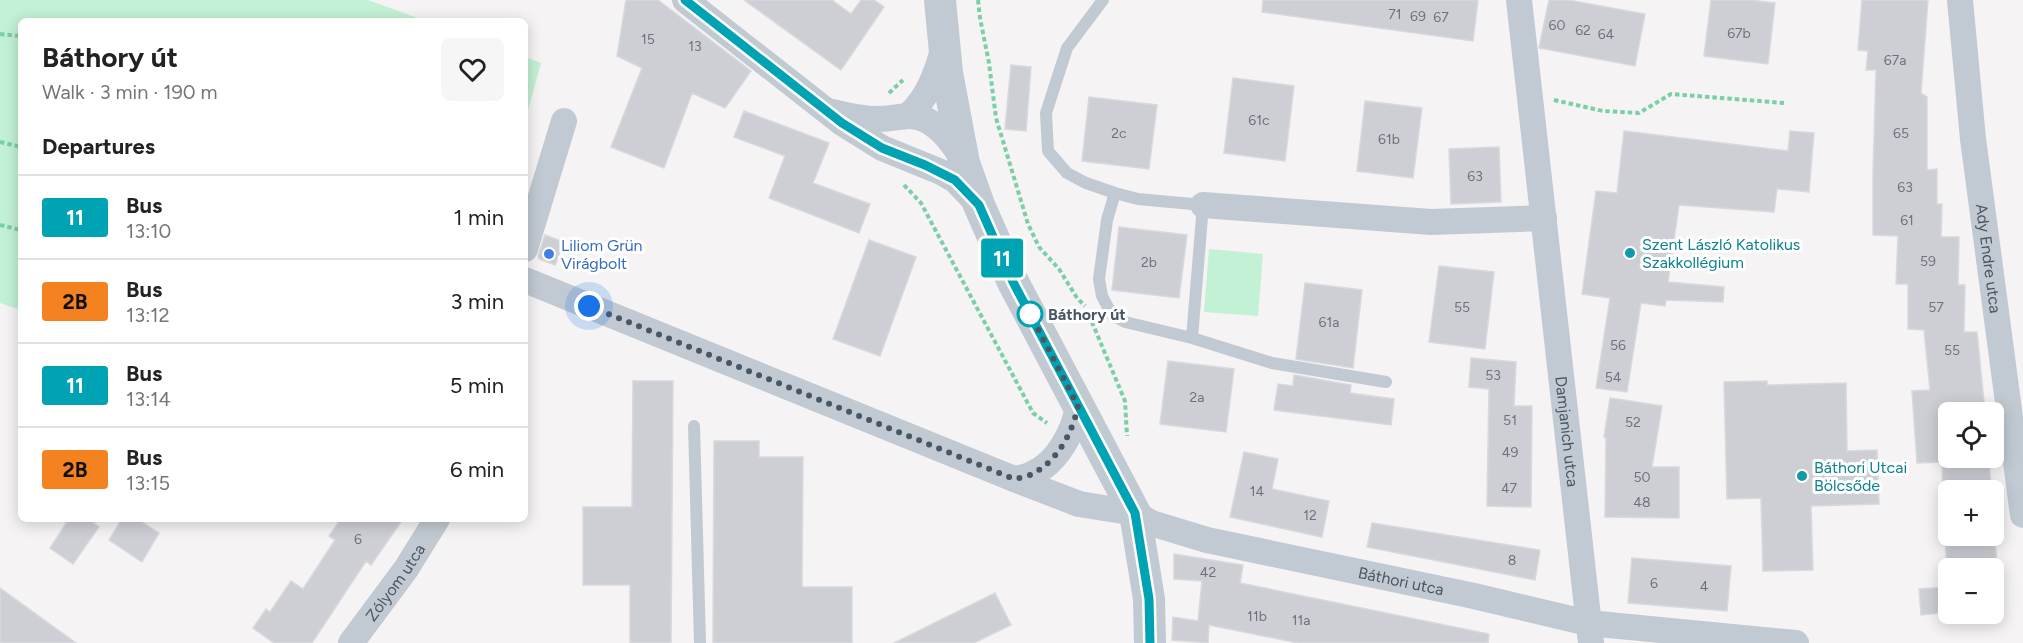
<!DOCTYPE html>
<meta charset="utf-8">
<style>
body{margin:0;font-family:Figtree,sans-serif;background:#f6f6f6;color:#222;height:100vh;display:flex;flex-direction:column;font-size:22px;white-space:nowrap}
*{box-sizing:border-box;margin:0}
p{font-size:20px;color:#767676}
.icon{flex:none;width:33px;height:33px;fill:none;stroke:currentColor;stroke-width:2;stroke-linecap:round;stroke-linejoin:round}
.map{position:relative;flex:1;overflow:hidden}
.panel{position:absolute;left:18px;top:18px;width:510px;height:504px;display:flex;flex-direction:column;background:#fff;border-radius:9px;box-shadow:0 3px 15px #0003}
.panel>*{flex:none}
.badge{padding:0 12px;border-radius:4px;font-size:21px;line-height:39px}
.fabs{position:absolute;left:1938px;top:402px;display:grid;gap:12px}
.fabs a{display:grid;place-items:center;width:66px;height:66px;border-radius:9px;background:#fff;box-shadow:0 3px 15px #0003;font-size:30px}
.you{position:absolute;width:30px;height:30px;margin:-15px;border:4px solid #fff;border-radius:50%;background:#1a73e8;box-shadow:0 0 0 9px #1a73e833}
.map>.badge{position:absolute;translate:-50% -50%;box-shadow:0 0 0 3px #fff}
h2{padding:0 24px;font-size:22px;line-height:54px}
.round{display:grid;place-items:center;flex:none;width:63px;height:63px;border-radius:9px;background:#f6f6f6}
.head{display:flex;align-items:center;justify-content:space-between;height:102px;padding:0 24px}
h1{font-size:28px;font-weight:700;line-height:45px}
ul{padding:0;list-style:none}
li{display:flex;align-items:center;gap:18px;height:84px;padding:0 24px;border-top:2px solid #e0e0e0}
li div{flex:1}
li b{display:block;font-size:22px}
li em{font-style:normal}
li .badge{min-width:66px;font-weight:700;text-align:center}
.map>svg:first-child{display:block}
.green{fill:#c3f1d5}
.building{fill:#cdcfd5;stroke:#d7d9de;stroke-width:1.5}
.lines{fill:none;stroke-linecap:round;stroke-linejoin:round}
.path{stroke:#7ad0a6;stroke-width:4;stroke-dasharray:4.5 3;stroke-linecap:butt}
.service{stroke:#c1cad2;stroke-width:12}
.minor{stroke:#c1cad2;stroke-width:26}
.tertiary{stroke:#c1cad2;stroke-width:32}
.line-casing{stroke:#fff;stroke-width:14}
.line{stroke:#00a3b4;stroke-width:9}
.walk{stroke:#4a5661;stroke-width:6;stroke-dasharray:0 10.8}
.culture-dot{fill:#0f9aa8;stroke:#fff;stroke-width:2}
.shop-dot{fill:#3f7fe0;stroke:#fff;stroke-width:2}
.stop-dot{fill:#fff;stroke:#00a3b4;stroke-width:3}
.labels{text-anchor:middle;stroke-width:6;stroke-linejoin:round;paint-order:stroke}
.number-label{font-size:14px;fill:#6b747e}
.culture-label{font-size:16px;fill:#0d838f;stroke:#fff;text-anchor:start}
.shop-label{font-size:16px;fill:#366cbe;stroke:#fff;text-anchor:start}
.street-label{font-size:16px;fill:#4a5661;stroke:#fff}
.stop-label{font-size:16px;font-weight:bold;fill:#4a5661;stroke:#fff;text-anchor:start}
</style>
<div class="map">
<svg width="2023" height="643" viewBox="0 0 2023 643">
<rect width="100%" height="100%" fill="#f5f3f3"/>
<path class="green" d="M 0,0 L 368,0 L 426,21 L 21,21 L 21,310 L 0,303 Z
M 525,57 L 541,63 L 525,121 Z
M 1209,249 L 1263,254 L 1258,316 L 1204,312 Z"/>
<path class="building" d="M 626,0 L 658,0 L 751,71 L 725,108 L 692,93 L 664,168 L 611,147 L 642,68 L 617,56 Z
M 744,0 L 832,0 L 851,14 L 861,0 L 874,0 L 884,7 L 841,70 Z
M 1263,0 L 1478,0 L 1473,41 L 1262,12 Z
M 1549,0 L 1568,0 L 1645,14 L 1635,66 L 1539,48 Z
M 1711,0 L 1750,0 L 1775,3 L 1768,64 L 1704,56 Z
M 1862,0 L 1928,0 L 1921,93 L 1927,97 L 1927,170 L 1937,169 L 1937,204 L 1942,204 L 1941,237 L 1959,237 L 1958,285 L 1965,285 L 1964,332 L 1977,332 L 1985,412 L 1948,412 L 1948,458 L 1989,458 L 1991,490 L 1943,490 L 1942,462 L 1917,463 L 1912,391 L 1930,390 L 1924,330 L 1908,329 L 1908,284 L 1896,284 L 1898,236 L 1873,235 L 1873,173 L 1876,70 L 1866,70 L 1868,51 L 1858,50 Z
M 1011,65 L 1031,67 L 1026,131 L 1005,129 Z
M 1233,78 L 1294,86 L 1285,161 L 1224,153 Z
M 1089,97 L 1157,105 L 1149,169 L 1082,161 Z
M 1365,101 L 1422,108 L 1413,178 L 1357,171 Z
M 744,111 L 829,143 L 813,183 L 870,204 L 859,233 L 769,198 L 785,156 L 734,137 Z
M 1624,131 L 1788,151 L 1790,131 L 1814,133 L 1809,192 L 1777,189 L 1774,212 L 1679,205 L 1668,282 L 1724,287 L 1723,302 L 1666,300 L 1665,306 L 1641,303 L 1627,392 L 1596,388 L 1610,298 L 1582,294 L 1596,191 L 1617,193 Z
M 1499,147 L 1501,202 L 1451,204 L 1449,149 Z
M 1119,227 L 1187,235 L 1179,298 L 1112,290 Z
M 545,235 L 564,242 L 555,265 L 539,259 L 538,256 Z
M 869,240 L 916,257 L 880,356 L 833,339 Z
M 1439,266 L 1494,272 L 1485,349 L 1429,342 Z
M 1305,283 L 1362,290 L 1353,368 L 1296,359 Z
M 1471,358 L 1516,362 L 1514,406 L 1532,406 L 1531,507 L 1487,506 L 1489,389 L 1469,387 Z
M 1168,361 L 1234,369 L 1226,432 L 1160,424 Z
M 1294,375 L 1351,385 L 1350,393 L 1394,399 L 1391,425 L 1274,410 L 1278,384 L 1293,386 Z
M 633,381 L 673,381 L 671,643 L 630,643 L 630,585 L 583,585 L 583,507 L 632,507 Z
M 1767,381 L 1767,385 L 1846,383 L 1847,451 L 1877,450 L 1879,504 L 1811,506 L 1813,570 L 1763,571 L 1761,498 L 1727,499 L 1724,382 Z
M 1610,398 L 1662,406 L 1652,467 L 1679,467 L 1679,518 L 1605,517 L 1606,438 L 1604,437 Z
M 714,441 L 759,441 L 759,457 L 803,457 L 802,587 L 852,587 L 852,643 L 713,643 Z
M 1244,452 L 1278,459 L 1272,489 L 1329,501 L 1322,537 L 1230,517 Z
M 69,519 L 88,519 L 99,527 L 73,564 L 50,548 Z
M 122,519 L 137,519 L 159,533 L 142,562 L 109,540 Z
M 341,519 L 403,519 L 371,565 L 366,561 L 312,643 L 274,643 L 253,628 L 266,609 L 270,612 L 291,581 L 303,589 L 335,540 L 329,536 Z
M 1372,523 L 1540,550 L 1535,580 L 1367,547 Z
M 1945,536 L 1995,536 L 1997,568 L 1947,568 Z
M 1174,554 L 1243,565 L 1240,583 L 1489,634 L 1488,643 L 1298,643 L 1209,625 L 1208,643 L 1172,640 L 1173,617 L 1198,621 L 1202,581 L 1174,579 Z
M 1632,558 L 1731,566 L 1727,611 L 1628,603 Z
M 1948,587 L 1948,612 L 1921,615 L 1919,589 Z
M 0,588 L 76,643 L 0,643 Z
M 995,593 L 1011,625 L 974,643 L 894,643 Z"/>
<g class="lines">
<path class="path" d="M 978,0 L 980,18 L 989,63 L 996,118 L 1028,224 L 1039,247 L 1059,269 L 1077,298 L 1085,306
M 0,34 L 21,36
M 889,93 L 903,80
M 1554,100 L 1603,111 L 1639,113 L 1671,94 L 1784,103
M 0,142 L 21,147
M 904,185 L 921,203 L 1033,413 L 1047,423
M 0,225 L 21,230
M 1089,315 L 1125,401 L 1127,436"/>
<path class="service" d="M 1103,0 L 1067,48 L 1046,113 L 1048,151 L 1067,173 L 1086,183 L 1115,193 L 1138,199 L 1203,205 L 1192,338
M 1115,193 L 1107,220 L 1099,279 L 1102,296 L 1112,315 L 1125,322 L 1192,338 L 1272,363 L 1386,382
M 694,426 L 700,643"/>
<g class="minor">
<path d="M 685,0 L 842,123 L 882,148 L 941,172 L 955,180 L 978,204"/>
<path id="s1" d="M 1519,0 L 1591,643"/>
<path id="s2" d="M 1960,0 L 1973,139 L 2023,515"/>
<path d="M 833,112 C 848,116 864,119 879,119 C 889,119 898,117 907,116 C 932,114 952,141 963,160"/>
<path d="M 909,115 C 928,97 936,75 943,50"/>
<path d="M 1203,205 L 1431,222 L 1544,218"/>
<path d="M 525,249 L 564,121"/>
<path id="s3" d="M 525,280 L 1014,479 L 1079,504 L 1135,513 L 1151,523 L 1207,540 L 1474,596 L 1588,623 L 1796,643"/>
<path d="M 1014,479 C 1020,478 1027,477 1032,474 C 1057,463 1074,432 1078,406"/>
<path id="s4" d="M 351,643 L 406,569 L 437,519"/>
</g>
<path class="tertiary" d="M 940,0 L 947,73 L 964,163 L 979,205 L 1013,282 L 1135,513 L 1149,599 L 1150,643"/>
</g>
<g class="lines">
<g class="line-casing">
<path id="line" d="M 685,0 L 842,123 L 882,148 L 925,165 L 955,180 L 979,205 L 1013,282 L 1135,513 L 1149,599 L 1150,643"/>
</g>
<use href="#line" class="line"/>
<path class="walk" d="M 589,306 L 1014,479 C 1020,478 1027,477 1032,474 C 1057,462 1073,432 1078,406 L 1026,306 L 1030,314"/>
</g>
<g class="culture-dot">
<circle cx="1630" cy="253" r="6"/>
<circle cx="1802" cy="476" r="6"/>
</g>
<circle class="shop-dot" cx="549" cy="254" r="6"/>
<circle class="stop-dot" cx="1030" cy="314" r="12"/>
<g class="labels">
<g class="number-label">
<text x="1395" y="19">71</text>
<text x="1418" y="21">69</text>
<text x="1441" y="22">67</text>
<text x="1557" y="30">60</text>
<text x="1583" y="35">62</text>
<text x="1739" y="38">67b</text>
<text x="1606" y="39">64</text>
<text x="648" y="44">15</text>
<text x="695" y="51">13</text>
<text x="1895" y="65">67a</text>
<text x="1259" y="125">61c</text>
<text x="1119" y="138">2c</text>
<text x="1901" y="138">65</text>
<text x="1389" y="144">61b</text>
<text x="1475" y="181">63</text>
<text x="1905" y="192">63</text>
<text x="1907" y="225">61</text>
<text x="1928" y="266">59</text>
<text x="1149" y="267">2b</text>
<text x="1462" y="312">55</text>
<text x="1936" y="312">57</text>
<text x="1329" y="327">61a</text>
<text x="1618" y="350">56</text>
<text x="1952" y="355">55</text>
<text x="1493" y="380">53</text>
<text x="1613" y="382">54</text>
<text x="1197" y="402">2a</text>
<text x="1510" y="425">51</text>
<text x="1633" y="427">52</text>
<text x="1510" y="457">49</text>
<text x="1642" y="482">50</text>
<text x="1509" y="493">47</text>
<text x="1257" y="496">14</text>
<text x="1642" y="507">48</text>
<text x="1310" y="520">12</text>
<text x="358" y="544">6</text>
<text x="1512" y="565">8</text>
<text x="1208" y="577">42</text>
<text x="1654" y="588">6</text>
<text x="1704" y="591">4</text>
<text x="1257" y="621">11b</text>
<text x="1301" y="625">11a</text>
</g>
<g class="culture-label">
<text x="1642" y="250">Szent László Katolikus<tspan x="1642" dy="18">Szakkollégium</tspan></text>
<text x="1814" y="473">Báthori Utcai<tspan x="1814" dy="18">Bölcsőde</tspan></text>
</g>
<g class="shop-label">
<text x="561" y="251">Liliom Grün<tspan x="561" dy="18">Virágbolt</tspan></text>
</g>
<g class="street-label">
<text dy="6" stroke="none"><textPath href="#s2" startOffset="260">Ady Endre utca</textPath></text>
<text dy="6" stroke="none"><textPath href="#s1" startOffset="434">Damjanich utca</textPath></text>
<text dy="6" stroke="none"><textPath href="#s3" startOffset="930">Báthori utca</textPath></text>
<text dy="6" stroke="none"><textPath href="#s4" startOffset="75">Zólyom utca</textPath></text>
</g>
<g class="stop-label">
<text x="1048" y="320">Báthory út</text>
</g>
</g>
</svg>
<div class="fabs">
<a><svg class="icon" aria-label="locate" viewBox="0 0 24 24"><circle cx="12" cy="12" r="6"/><path d="M12 2v4M12 18v4M2 12h4M18 12h4"/></svg></a>
<a>+</a>
<a>−</a>
</div>
<div class="you" style="left:589px;top:306px"></div>
<b class="badge" style="left:1002px;top:258px;background:#00a3b4;color:#fff">11</b>
<section class="panel">
<div class="head"><div><h1>Báthory út</h1><p>Walk · 3 min · 190 m</p></div><a class="round"><svg class="icon" aria-label="heart" viewBox="0 0 24 24"><path d="M12 20l-8-8c-3-5 5-10 8-4 3-6 11-1 8 4z"/></svg></a></div>
<h2>Departures</h2>
<ul>
<li><span class="badge" style="background:#00a3b4;color:#fff">11</span><div><b>Bus</b><p>13:10</p></div><em>1 min</em></li>
<li><span class="badge" style="background:#f58220;color:#111">2B</span><div><b>Bus</b><p>13:12</p></div><em>3 min</em></li>
<li><span class="badge" style="background:#00a3b4;color:#fff">11</span><div><b>Bus</b><p>13:14</p></div><em>5 min</em></li>
<li><span class="badge" style="background:#f58220;color:#111">2B</span><div><b>Bus</b><p>13:15</p></div><em>6 min</em></li>
</ul>
</section>
</div>
